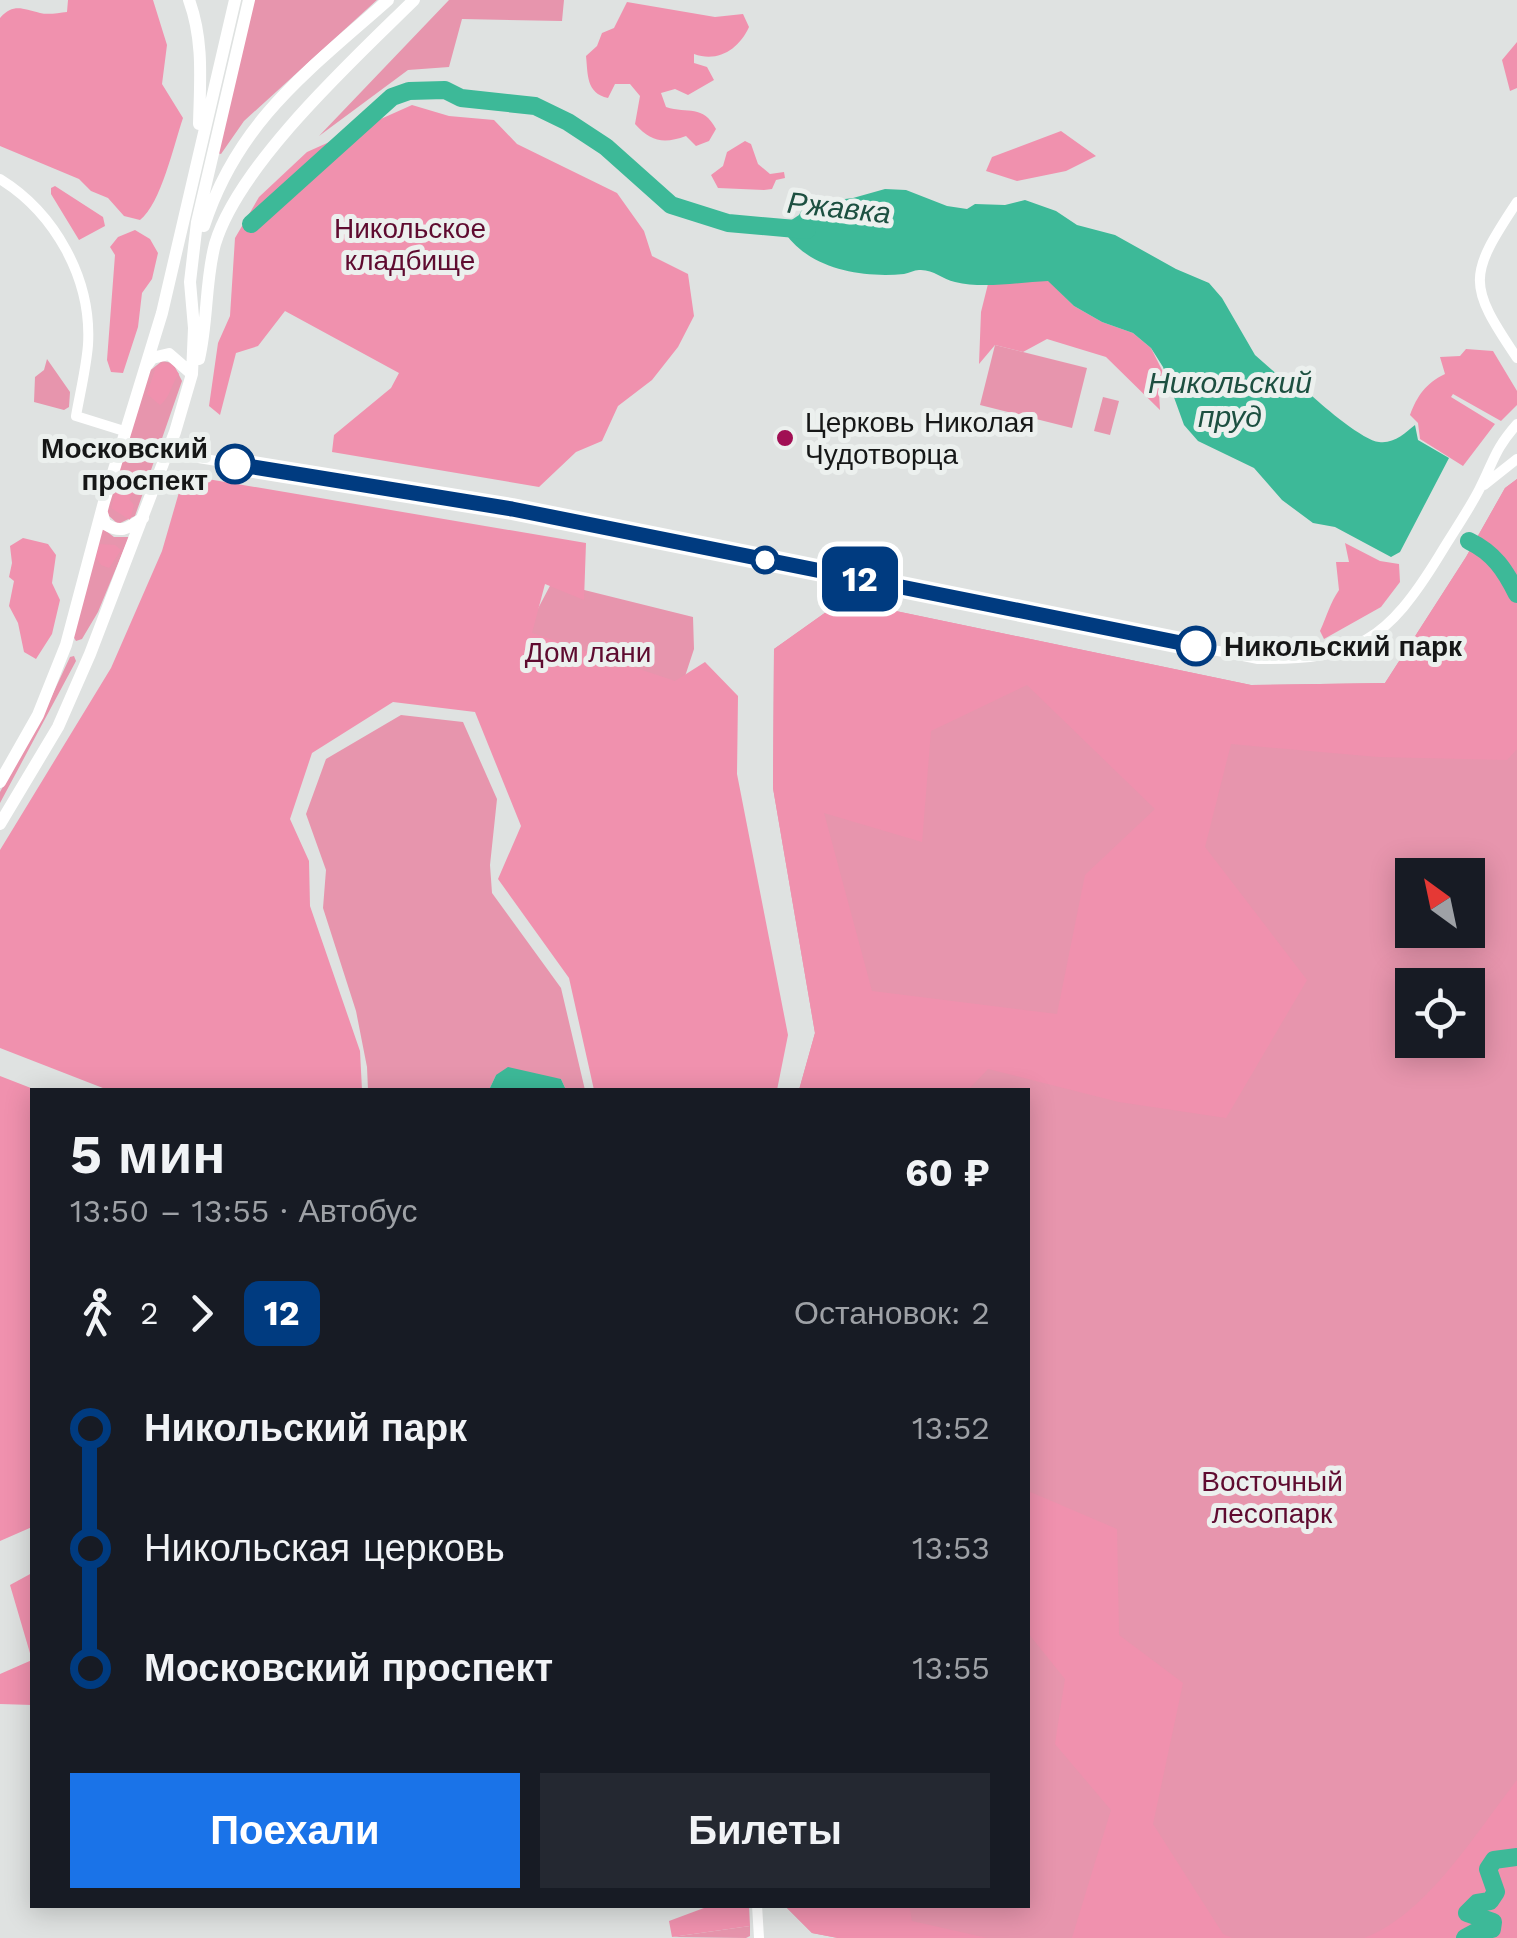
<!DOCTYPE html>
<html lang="ru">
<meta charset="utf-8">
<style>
body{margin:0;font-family:"Work Sans",sans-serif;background:#242831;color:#f1f3f6;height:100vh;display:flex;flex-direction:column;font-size:38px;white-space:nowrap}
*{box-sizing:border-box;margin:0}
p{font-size:32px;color:#9ea1a6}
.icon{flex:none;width:55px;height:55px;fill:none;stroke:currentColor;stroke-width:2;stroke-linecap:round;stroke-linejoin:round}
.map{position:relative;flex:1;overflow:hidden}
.sheet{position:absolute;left:30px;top:1088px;width:1000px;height:820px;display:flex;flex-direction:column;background:#171b24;border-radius:0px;box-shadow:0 5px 25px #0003}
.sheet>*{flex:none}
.badge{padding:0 20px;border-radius:15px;font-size:35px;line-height:65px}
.needle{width:65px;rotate:327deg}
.fabs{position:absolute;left:1395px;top:858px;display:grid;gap:20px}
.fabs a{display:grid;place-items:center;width:90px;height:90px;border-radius:0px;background:#171b24;box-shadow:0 5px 25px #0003;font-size:50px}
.map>.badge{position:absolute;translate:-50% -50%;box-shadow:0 0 0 5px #fff}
.legs{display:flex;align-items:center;gap:15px;height:110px;padding:0 40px;font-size:32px}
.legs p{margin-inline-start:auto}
.overview{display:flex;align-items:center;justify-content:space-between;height:170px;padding:0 40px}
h1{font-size:55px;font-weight:700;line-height:75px}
.cta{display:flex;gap:20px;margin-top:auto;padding:20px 40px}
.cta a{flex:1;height:115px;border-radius:0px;background:#1a73e8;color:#fff;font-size:40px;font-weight:700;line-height:115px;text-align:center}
.cta a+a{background:#242831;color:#f1f3f6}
ul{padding:0 40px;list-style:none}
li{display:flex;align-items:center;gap:35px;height:120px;font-size:38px}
li i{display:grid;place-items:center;width:15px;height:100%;margin:0 12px;background:currentColor}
li i::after{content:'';width:25px;height:25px;margin:-12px;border:8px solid;border-radius:50%;background:#171b24}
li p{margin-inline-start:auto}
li:first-child i{background:linear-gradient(#0000 50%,currentColor 0)}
li:last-child i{background:linear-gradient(currentColor 50%,#0000 0)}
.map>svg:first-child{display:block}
.green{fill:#e795ad;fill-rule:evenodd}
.forest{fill:#f091ae;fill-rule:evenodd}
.water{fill:#3db998}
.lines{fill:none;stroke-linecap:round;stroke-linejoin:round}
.river{stroke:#3db998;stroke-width:18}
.minor{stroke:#fff;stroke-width:10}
.major{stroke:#fff;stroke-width:12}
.line-1-casing{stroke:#fff;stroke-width:22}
.line-1{stroke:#003b80;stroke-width:15}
.poi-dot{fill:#a10f54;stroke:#ecf0ee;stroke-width:4}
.stop-1-dot{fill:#fff;stroke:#003b80;stroke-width:5}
.labels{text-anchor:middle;stroke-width:10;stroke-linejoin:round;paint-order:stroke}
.park-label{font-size:28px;fill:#5f0b30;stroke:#ecf0ee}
.poi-label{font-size:28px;fill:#161717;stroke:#ecf0ee;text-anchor:start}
.stop-label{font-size:28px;font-weight:bold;fill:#161717;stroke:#ecf0ee;text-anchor:end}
.water-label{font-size:30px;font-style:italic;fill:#1d5041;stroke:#ecf0ee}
</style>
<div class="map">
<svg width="1517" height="1938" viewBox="0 0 1517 1938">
<rect width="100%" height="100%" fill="#dfe2e1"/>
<path class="green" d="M 254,0 L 377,0 L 244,121 L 221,154 L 217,153 Z
M 449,0 L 564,0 L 562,21 L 462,19 L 449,67 L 408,70 L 319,136 Z
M 995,345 L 1087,368 L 1072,428 L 980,405 Z
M 47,359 L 70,392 L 69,407 L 64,410 L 34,402 L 35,377 L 44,370 Z
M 162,361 L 173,363 L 182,381 L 135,516 L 118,524 L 109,516 L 106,508 L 147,373 Z
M 1103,397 L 1119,401 L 1110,435 L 1094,431 Z
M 1517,479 L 1517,1938 L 838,1938 L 812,1933 L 784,1905 L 1028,1905 L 1028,1090 L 799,1090 L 815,1033 L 773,788 L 774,649 L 843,600 L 1251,685 L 1385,683 L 1466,557 L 1505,488 ZM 1412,875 L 1468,875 L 1468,930 L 1412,930 ZM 1412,985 L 1468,985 L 1468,1040 L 1412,1040 Z
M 102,528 L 114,537 L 129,537 L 98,612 L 82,639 L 76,641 L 73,636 Z
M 552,582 L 693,617 L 694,649 L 671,719 L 504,673 Z
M 74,656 L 76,661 L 0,803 L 0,792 L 41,719 L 70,657 Z
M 401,715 L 463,722 L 497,799 L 490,865 L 492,893 L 561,988 L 585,1090 L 566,1090 L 561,1079 L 496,1075 L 489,1090 L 368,1090 L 367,1067 L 356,1011 L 323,908 L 326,870 L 306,814 L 326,759 Z
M 750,1926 L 750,1936 L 746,1938 L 672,1937 Z"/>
<path class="forest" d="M 68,0 L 153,0 L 167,45 L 162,84 L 183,118 C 174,144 161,204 140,220 L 124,216 L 108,198 L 91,191 L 79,179 L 0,146 L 0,18 C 14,3 22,9 40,13 C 48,15 58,13 67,12 Z
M 627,2 L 715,17 L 743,14 L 749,27 C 739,49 718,63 694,54 L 694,63 L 707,67 L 714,80 L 688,95 L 675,89 L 661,93 L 666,107 C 688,114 703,104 716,129 L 709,141 L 696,146 L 686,136 C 664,144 651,142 635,124 L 640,96 L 630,84 L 615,84 L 608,98 C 586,93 588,75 586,56 L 597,46 L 602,33 L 614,28 Z
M 1517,42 L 1517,88 L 1510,91 L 1502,60 Z
M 412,105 L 449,116 L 494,120 L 517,144 L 617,193 L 644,231 L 652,256 L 688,274 L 694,316 L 678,347 L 652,380 L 618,406 L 602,441 L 576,452 L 539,487 L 332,452 L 334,435 L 391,388 L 399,373 L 285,311 L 258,346 L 236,353 L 220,415 L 209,406 L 218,343 L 230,316 L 235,238 L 259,197 L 307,152 Z
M 1061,131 L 1096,156 L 1066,171 L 1017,181 L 986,171 L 992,157 Z
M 745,141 L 751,144 L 758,164 L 770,174 L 784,172 L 785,178 L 776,180 L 772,189 L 764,190 L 718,188 L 711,175 L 723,166 L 727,152 Z
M 55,186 L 103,217 L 105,226 L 79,240 L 51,194 L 51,188 Z
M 135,230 L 150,239 L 158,253 L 152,279 L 142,293 L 138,327 L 123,373 L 111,372 L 107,360 L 115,255 L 110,247 L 118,237 Z
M 1048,280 L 1074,306 L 1102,322 L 1133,333 L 1151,348 L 1172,390 L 1159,393 L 1160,410 L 1106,357 L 1047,339 L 1023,352 L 995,345 L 979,364 L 981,312 L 988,284 Z
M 1466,349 L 1493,351 L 1517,391 L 1517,405 L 1501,421 L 1453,394 L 1451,397 L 1495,424 L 1463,466 L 1420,439 L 1418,423 L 1410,415 C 1417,396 1426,383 1445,374 L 1440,357 L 1460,356 Z
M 163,363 L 172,365 L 179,374 C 171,384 170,398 160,405 L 147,394 L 156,367 Z
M 184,475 L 586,543 L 584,600 L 545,584 L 532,633 L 675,681 L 705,662 L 738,696 L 737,774 L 788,1035 L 777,1090 L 594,1090 L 569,978 L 498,879 L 521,826 L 475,712 L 393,702 L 312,753 L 290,819 L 309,861 L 310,906 L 360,1051 L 362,1090 L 108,1090 L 0,1048 L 0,850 L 111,668 L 162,551 Z
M 1517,479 L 1517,749 L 1507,760 L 1378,757 L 1231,744 L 1205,847 L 1307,980 L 1226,1118 L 1119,1102 L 988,1069 L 968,1090 L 799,1090 L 815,1033 L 773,788 L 774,649 L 843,600 L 1251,685 L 1385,683 L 1466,557 L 1505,488 ZM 1027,685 L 1155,809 L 1085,875 L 1057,1014 L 872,991 L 824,813 L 922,842 L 931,731 Z
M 118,486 L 134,492 L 129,499 L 134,505 L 130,520 L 111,508 Z
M 23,538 L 48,544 L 56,555 L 52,583 L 60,600 L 52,634 L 36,659 L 24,652 L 18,623 L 9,606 L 14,581 L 9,577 L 12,563 L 10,546 Z
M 1345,543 L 1380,561 L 1399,564 L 1400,582 L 1381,607 L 1324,639 L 1320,631 C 1327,616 1330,603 1339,590 L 1336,562 L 1349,562 Z
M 100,544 L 115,545 L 121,550 L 109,568 L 101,565 L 96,557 Z
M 0,1076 L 36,1090 L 32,1090 L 32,1527 L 0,1541 Z
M 1028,1491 L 1117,1529 L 1119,1635 L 1183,1683 L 1153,1824 L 1223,1934 L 1232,1938 L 1072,1938 L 1111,1810 L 1055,1744 L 1065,1679 L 1028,1633 Z
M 32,1573 L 32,1705 L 0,1704 L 0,1674 L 32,1660 L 10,1585 Z
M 1517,1780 L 1517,1938 L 1364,1938 C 1427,1915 1477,1831 1517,1780 Z
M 712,1905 L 749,1905 L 750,1926 L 672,1937 L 669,1921 Z
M 784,1905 L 909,1905 L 912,1921 L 987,1938 L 838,1938 L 812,1933 Z"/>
<path class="water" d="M 885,189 L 906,190 L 947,206 L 967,209 L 975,204 L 1005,205 L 1025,200 L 1056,211 L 1077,225 L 1115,235 L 1176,269 L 1209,283 L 1222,298 L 1255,355 L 1279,376 C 1298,376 1300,385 1312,396 C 1324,407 1364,441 1379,442 C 1394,444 1405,433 1415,425 L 1418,440 L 1449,458 L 1400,552 L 1391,557 L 1335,527 L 1313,523 L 1282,500 L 1254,468 L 1198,441 L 1184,425 L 1163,367 L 1151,348 L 1133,333 L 1102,322 L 1074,306 L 1048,281 C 1019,282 984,289 955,282 C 942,279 933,269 919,270 C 914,270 909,273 904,274 C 861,278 810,269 785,233 L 787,223 L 799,215 L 805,204 L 853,198 Z
M 508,1067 L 561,1079 L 566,1090 L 489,1090 L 496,1075 Z"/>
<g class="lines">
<path class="river" d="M 251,224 L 392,97 L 409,91 L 445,90 L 461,98 L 535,106 L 568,122 L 606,147 L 671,205 L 728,223 L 807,230
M 1469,541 C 1494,553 1505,570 1517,594
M 1465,1938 L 1476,1932 L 1492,1929 L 1493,1922 L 1467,1913 L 1477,1903 L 1490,1901 L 1496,1892 L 1488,1869 L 1494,1860 L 1517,1857"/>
<path class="minor" d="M 0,179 C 55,213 92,279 88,345 C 86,369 80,393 76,416 L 124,431
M 1517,202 C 1468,276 1467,284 1517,358
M 168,453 L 512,509 L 1258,659 C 1357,661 1388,639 1439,556 C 1452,534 1467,513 1479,490 C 1494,461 1494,450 1517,424
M 1484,485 L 1517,459
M 757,1905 L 759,1938"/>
<path class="major" d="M 189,0 C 204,41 200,81 199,124
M 204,226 C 238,121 308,71 388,0
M 199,359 C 208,321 205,281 215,244 C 239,164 354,59 414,0
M 147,365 L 152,358 L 169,354 L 192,374
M 102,513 L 105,524 C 122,534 128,528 143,518
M 0,782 L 38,715 L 66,645 L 104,502 L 162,313 L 235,0
M 0,824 L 58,727 L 90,654 L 175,432 L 192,374 L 194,328 L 190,282 L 197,222 L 249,0"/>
</g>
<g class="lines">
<g class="line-1-casing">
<path id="line-1" d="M 235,464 L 512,509 L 1196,646"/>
</g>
<use href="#line-1" class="line-1"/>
</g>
<circle class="poi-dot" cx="785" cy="438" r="10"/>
<g class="stop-1-dot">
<circle cx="235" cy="464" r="18"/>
<circle cx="765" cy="560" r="12"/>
<circle cx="1196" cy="646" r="18"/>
</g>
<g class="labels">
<g class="park-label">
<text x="410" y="238">Никольское<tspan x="410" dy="32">кладбище</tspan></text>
<text x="588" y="662">Дом лани</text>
<text x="1272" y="1491">Восточный<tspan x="1272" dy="32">лесопарк</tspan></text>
</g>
<g class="poi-label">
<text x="805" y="432">Церковь Николая<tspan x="805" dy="32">Чудотворца</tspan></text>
</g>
<g class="stop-label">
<text x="208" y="458">Московский<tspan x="208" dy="32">проспект</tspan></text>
<text x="1224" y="656" text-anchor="start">Никольский парк</text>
</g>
<g class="water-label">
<text transform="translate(839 208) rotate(6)" y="10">Ржавка</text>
<text x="1230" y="393">Никольский<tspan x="1230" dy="34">пруд</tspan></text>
</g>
</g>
</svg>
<div class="fabs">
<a><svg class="needle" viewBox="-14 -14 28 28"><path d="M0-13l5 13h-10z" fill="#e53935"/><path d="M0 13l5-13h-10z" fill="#9ea1a6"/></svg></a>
<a><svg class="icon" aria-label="locate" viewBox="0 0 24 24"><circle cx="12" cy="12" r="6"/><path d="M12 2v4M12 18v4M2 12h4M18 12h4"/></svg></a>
</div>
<b class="badge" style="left:860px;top:579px;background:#003b80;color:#fff">12</b>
<section class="sheet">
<div class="overview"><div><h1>5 мин</h1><p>13:50 – 13:55 · Автобус</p></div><b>60 ₽</b></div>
<div class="legs"><svg class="icon" aria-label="walk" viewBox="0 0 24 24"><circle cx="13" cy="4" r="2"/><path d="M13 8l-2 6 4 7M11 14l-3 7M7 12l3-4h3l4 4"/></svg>2<svg class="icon" aria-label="forward" viewBox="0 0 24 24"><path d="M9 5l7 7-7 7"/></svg><b class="badge" style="background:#003b80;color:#fff">12</b><p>Остановок: 2</p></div>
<ul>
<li><i style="color:#003b80"></i><b>Никольский парк</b><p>13:52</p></li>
<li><i style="color:#003b80"></i><span>Никольская церковь</span><p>13:53</p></li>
<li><i style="color:#003b80"></i><b>Московский проспект</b><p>13:55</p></li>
</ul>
<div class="cta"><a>Поехали</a><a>Билеты</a></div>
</section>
</div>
